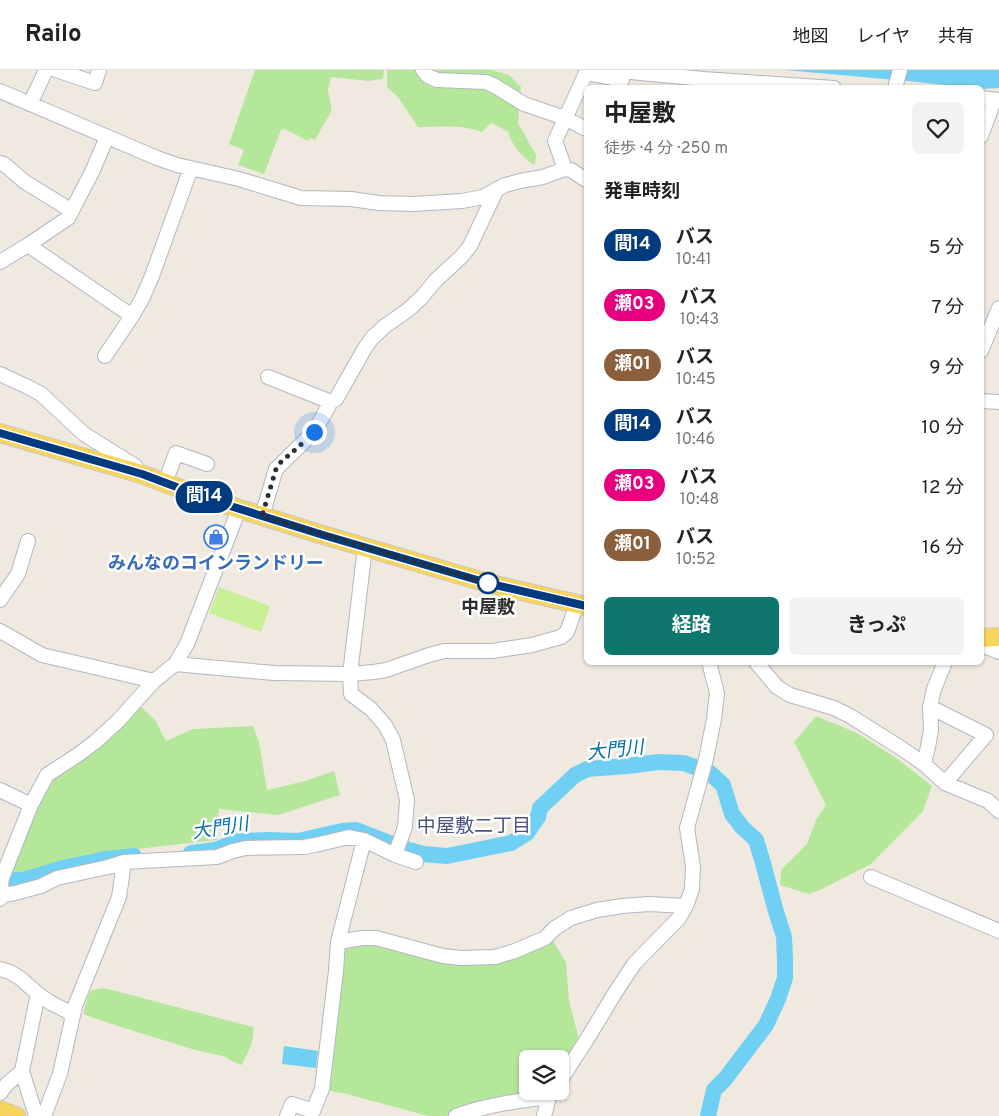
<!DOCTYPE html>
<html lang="ja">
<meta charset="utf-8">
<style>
body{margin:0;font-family:Overpass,"Noto Sans JP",sans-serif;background:#f2f2f2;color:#222;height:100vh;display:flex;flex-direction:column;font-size:19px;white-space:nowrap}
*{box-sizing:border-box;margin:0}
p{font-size:16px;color:#767676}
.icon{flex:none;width:28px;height:28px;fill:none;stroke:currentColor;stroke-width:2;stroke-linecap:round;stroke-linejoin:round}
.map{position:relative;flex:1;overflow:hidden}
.details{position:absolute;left:584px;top:15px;width:400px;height:580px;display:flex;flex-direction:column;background:#fff;border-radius:8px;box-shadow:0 1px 4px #0004}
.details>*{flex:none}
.badge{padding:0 10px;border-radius:16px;font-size:18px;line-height:32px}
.fabs{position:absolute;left:519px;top:980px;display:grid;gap:10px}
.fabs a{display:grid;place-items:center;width:50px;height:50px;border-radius:8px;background:#fff;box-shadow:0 1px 4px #0004;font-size:25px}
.you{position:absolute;width:25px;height:25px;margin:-12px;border:4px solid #fff;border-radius:50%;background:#1a73e8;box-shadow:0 0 0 8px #1a73e833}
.map>.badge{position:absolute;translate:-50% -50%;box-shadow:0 0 0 2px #fff}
h2{padding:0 20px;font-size:19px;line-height:45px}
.round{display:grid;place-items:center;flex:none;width:52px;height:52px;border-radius:8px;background:#f2f2f2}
.headline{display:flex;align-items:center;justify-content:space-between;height:85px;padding:0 20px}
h1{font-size:24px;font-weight:700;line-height:38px}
.button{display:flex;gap:10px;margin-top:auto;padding:10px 20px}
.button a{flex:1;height:58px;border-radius:8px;background:#0f766e;color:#fff;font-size:20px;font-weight:700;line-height:58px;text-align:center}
.button a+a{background:#f2f2f2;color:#222}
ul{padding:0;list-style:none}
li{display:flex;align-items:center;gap:15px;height:60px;padding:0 20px}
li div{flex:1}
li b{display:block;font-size:19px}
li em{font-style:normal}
li .badge{min-width:55px;font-weight:700;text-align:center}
header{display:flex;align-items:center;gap:30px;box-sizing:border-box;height:70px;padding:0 25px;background:#fff;border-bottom:1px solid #e0e0e0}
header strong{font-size:24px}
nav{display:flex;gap:28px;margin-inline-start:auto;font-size:18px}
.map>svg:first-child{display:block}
.green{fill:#b5e79b}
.pitch{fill:#c9ef97}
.water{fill:#70d0f4}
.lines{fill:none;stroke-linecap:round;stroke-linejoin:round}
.river{stroke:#70d0f4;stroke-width:16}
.minor-casing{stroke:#b4b6c1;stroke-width:16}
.major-casing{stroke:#c9c9c9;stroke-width:20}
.minor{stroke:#fff;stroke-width:14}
.major{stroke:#f7d45d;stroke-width:18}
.line-casing{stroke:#fff;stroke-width:11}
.line{stroke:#003b80;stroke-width:8}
.walk{stroke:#2e2e2e;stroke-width:5;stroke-dasharray:0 9}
.stop-dot{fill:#fff;stroke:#003b80;stroke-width:2.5}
.labels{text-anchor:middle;stroke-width:5;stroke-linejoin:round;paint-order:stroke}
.shop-label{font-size:18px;font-weight:bold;fill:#366cbe;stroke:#fff}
.stop-label{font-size:18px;font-weight:bold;fill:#2e2e2e;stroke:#fff}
.water-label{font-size:19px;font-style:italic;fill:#0870a8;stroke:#fff}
.neighbourhood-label{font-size:19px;fill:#4b5481;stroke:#fff}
</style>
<header>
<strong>Railo</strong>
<nav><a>地図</a><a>レイヤ</a><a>共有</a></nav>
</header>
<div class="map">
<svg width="999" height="1046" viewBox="0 0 999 1046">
<rect width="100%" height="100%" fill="#efe9e0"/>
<path class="green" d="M 255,0 L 384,0 L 383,9 L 369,11 L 331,7 L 328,20 L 332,40 L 315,70 L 310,68 L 308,71 L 285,59 L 281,60 L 264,104 L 238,95 L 244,80 L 229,74 Z
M 387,0 L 491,0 L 509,5 L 521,17 L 518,53 L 536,85 L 535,95 C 526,91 509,73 509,62 L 491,53 L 482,62 C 462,54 439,57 418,57 L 398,27 L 387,17 Z
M 141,637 L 155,650 L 166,671 L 193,659 L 253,656 L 259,672 L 267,720 L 305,711 L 334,701 L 340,725 L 278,745 L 219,739 L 217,770 L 93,784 L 41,800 L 8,812 L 11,799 L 26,768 L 33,746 L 49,714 L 57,703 L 123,654 Z
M 816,646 L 857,663 L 899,690 L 932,716 L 923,741 L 871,794 L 820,820 L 809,824 L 780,815 L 781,800 L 807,774 L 816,750 L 826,735 L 794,672 Z
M 360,866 L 448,888 L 509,879 L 551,867 L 566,893 L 569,931 L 579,969 L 560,1001 L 560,989 L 528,989 L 528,1021 L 548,1021 L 446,1046 L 428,1046 L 343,1023 L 325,1020 L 341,873 Z
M 104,918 L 253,957 C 255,972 248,981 242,995 L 234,992 L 223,986 L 195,980 L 118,956 L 83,944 L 88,926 L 92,920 Z"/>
<path class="pitch" d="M 219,517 L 270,536 L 261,562 L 209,543 Z"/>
<path class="water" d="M 785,0 L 999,0 L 999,18 L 981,19 L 981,18 L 963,17 L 918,12 Z
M 284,976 L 318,981 L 316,998 L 282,994 Z"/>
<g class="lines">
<path class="river" d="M 191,783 L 215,780 L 239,771 L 269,770 L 298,771 L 342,761 L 356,760 L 402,778 L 423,784 L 447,786 L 511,773 L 527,763 L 538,747 L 540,738 L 575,705 L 587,699 L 627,696 L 659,692 L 684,693 L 710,703 L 723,715 L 732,744 L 742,757 L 756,770 L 763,793 L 775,838 L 784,867 L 785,890 L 785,908 L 778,929 L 766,955 L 725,1009 L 714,1020 L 708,1046
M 0,810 L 24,810 L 63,798 L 106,789 L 134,786"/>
<g class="minor-casing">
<path id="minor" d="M 56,0 L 95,13 L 99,0
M 423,0 L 428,6 L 437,10 L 486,12 L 495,16 L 524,34 L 565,48 L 586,59
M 610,0 L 704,9 L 834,18
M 895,18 L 900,0
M 0,21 L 157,88 L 177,95 L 239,109 L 301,128 L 351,129 L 379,133 L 414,134 L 462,131 L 483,127 L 505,115 L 520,111 L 543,107 L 565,99 L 571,100 L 586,110
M 981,28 L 999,30
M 30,34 L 46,0
M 981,66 L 992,36
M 0,93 L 4,94 L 25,112 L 72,141
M 565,99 L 555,71 L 586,3 L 622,10
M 28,175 L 132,246 L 105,286
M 0,192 L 28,175 L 68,148 L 92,102 L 107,67
M 132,246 L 142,229 L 152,206 L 191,98
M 981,281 L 999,238
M 0,304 L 28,317 L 41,324 L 84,364 L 135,396 L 139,402
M 268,307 L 331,332
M 981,331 L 999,332
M 165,413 L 176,383 L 207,394
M 262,446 L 276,399 L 314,362 L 331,332 L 336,329 L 365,278 L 372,268 L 385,256 L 408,240 L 421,228 L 436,210 L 461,187 L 470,176 L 496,121
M 365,477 L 350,604 L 351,624 L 371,639 L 385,655 L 393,670 L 407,730 L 405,757 L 395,785
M 0,530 L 18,504 L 28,471
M 0,561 L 42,585 L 154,611 L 175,594 L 187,574 L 239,439
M 981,575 L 999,582
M 756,592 L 777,617 L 790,625 L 834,638 L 850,646 L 901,678 L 924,694 L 945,713 L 988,731 L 999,741
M 175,594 L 274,603 L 350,604 L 374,602 L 386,600 L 429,585 L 444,581 L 492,581 L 532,575 L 561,567 L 567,562 L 577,534
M 930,637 L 986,665 L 945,713
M 924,694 L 928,677 L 931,660 L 930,637 L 934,619 L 945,592
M 0,720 L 31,735 L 47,705 L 79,684 L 95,672 L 117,652 L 154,611
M 871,807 L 999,861
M 3,825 L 15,823 L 41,816 L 57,808 L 108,797 L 124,792 L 217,787 L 233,781 L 246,778 L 304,777 L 315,775 L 349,767 L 364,770 L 395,785 L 416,792
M 0,829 L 3,825 L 1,815 L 2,808 L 31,735
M 338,872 L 362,868 L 376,868 L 443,886 L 461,888 L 495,887 L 515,881 L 545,868 L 555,858 L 571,848 L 597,840 L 622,836 L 649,834 L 686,836
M 0,899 L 10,902 L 20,908 L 38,924 L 51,933 L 73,944
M 560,1011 L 589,966 L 615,923 L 634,894 L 679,848 L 686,836 L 692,819 L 693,797 L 687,758 L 706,689 L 714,649 L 717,623 L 709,592
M 0,1023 L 7,1014 L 22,1001
M 36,1046 L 22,1001 L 38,924
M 44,1046 L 60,1004 L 75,936 L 119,827 L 124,792
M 287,1046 L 292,1034 L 313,1041 L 322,1019 L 336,901 L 338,872 L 364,770
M 456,1046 C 486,1035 517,1031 549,1027
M 544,1046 L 549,1027 L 553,1021"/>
</g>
<g class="major-casing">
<path id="major" d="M 0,363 L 141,404 L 211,430 L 323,465 L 491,514 L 586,536
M 981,568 L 999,567
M 0,1040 L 16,1046"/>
</g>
<use href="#minor" class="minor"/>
<use href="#major" class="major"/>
</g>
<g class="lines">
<g class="line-casing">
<path id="line" d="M 0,363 L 142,404 L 211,430 L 323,465 L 491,514 L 586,536"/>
</g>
<use href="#line" class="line"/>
<path class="walk" d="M 314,362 L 305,371 L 280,393 L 276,399 L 262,446 L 491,514 L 488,513"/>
</g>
<defs>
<g id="shop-ring" transform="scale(1.25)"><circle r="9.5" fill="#fff" stroke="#3f7fe0" stroke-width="1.5"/><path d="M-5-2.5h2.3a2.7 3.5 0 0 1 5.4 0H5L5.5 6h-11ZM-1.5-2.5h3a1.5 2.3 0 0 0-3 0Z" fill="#3f7fe0"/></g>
</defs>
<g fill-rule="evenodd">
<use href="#shop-ring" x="216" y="467"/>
</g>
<circle class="stop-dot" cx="488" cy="513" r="10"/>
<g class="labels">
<g class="shop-label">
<text x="216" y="499">みんなのコインランドリー</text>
</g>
<g class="stop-label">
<text x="488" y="543">中屋敷</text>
</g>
<g class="water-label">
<text transform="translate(615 679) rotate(-6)" y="7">大門川</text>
<text transform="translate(220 757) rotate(-9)" y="7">大門川</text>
</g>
<g class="neighbourhood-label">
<text x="474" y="762">中屋敷二丁目</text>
</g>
</g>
</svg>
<div class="fabs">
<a><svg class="icon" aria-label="layers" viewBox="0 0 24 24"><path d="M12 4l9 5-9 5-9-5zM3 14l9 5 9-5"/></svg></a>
</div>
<div class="you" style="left:314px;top:362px"></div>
<b class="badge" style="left:204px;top:427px;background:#003b80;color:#fff">間14</b>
<section class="details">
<div class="headline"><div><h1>中屋敷</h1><p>徒歩 · 4 分 · 250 m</p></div><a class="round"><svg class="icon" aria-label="heart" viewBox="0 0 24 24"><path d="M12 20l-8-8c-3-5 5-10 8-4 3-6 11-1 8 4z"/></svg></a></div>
<h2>発車時刻</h2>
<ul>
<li><span class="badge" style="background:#003b80;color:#fff">間14</span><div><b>バス</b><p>10:41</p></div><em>5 分</em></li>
<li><span class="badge" style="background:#e6007e;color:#fff">瀬03</span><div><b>バス</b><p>10:43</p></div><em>7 分</em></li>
<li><span class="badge" style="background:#8b5e3c;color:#fff">瀬01</span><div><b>バス</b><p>10:45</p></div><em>9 分</em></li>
<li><span class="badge" style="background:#003b80;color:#fff">間14</span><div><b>バス</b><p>10:46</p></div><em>10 分</em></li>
<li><span class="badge" style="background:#e6007e;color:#fff">瀬03</span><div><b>バス</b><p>10:48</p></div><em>12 分</em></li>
<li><span class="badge" style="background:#8b5e3c;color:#fff">瀬01</span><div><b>バス</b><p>10:52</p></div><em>16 分</em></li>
</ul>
<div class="button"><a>経路</a><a>きっぷ</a></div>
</section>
</div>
